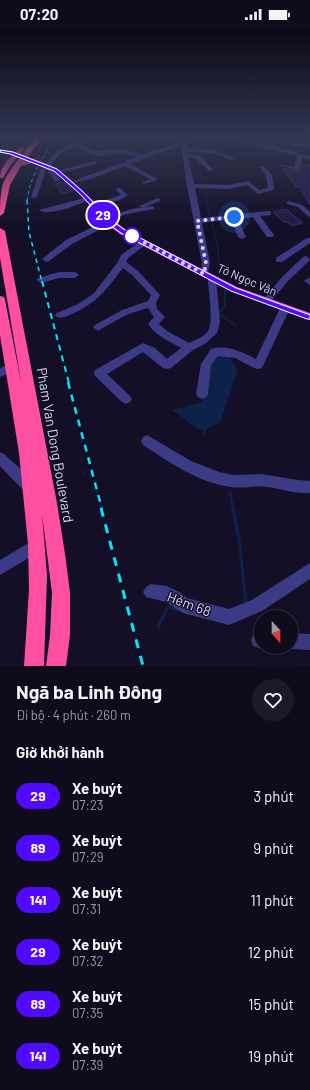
<!DOCTYPE html>
<html lang="vi">
<meta charset="utf-8">
<style>
body{margin:0;font-family:Barlow,sans-serif;background:#1c1929;color:#f1f3f6;height:100vh;display:flex;flex-direction:column;font-size:15px;white-space:nowrap}
*{box-sizing:border-box;margin:0}
p{font-size:13px;color:#9b9ba3}
.icon{flex:none;width:22px;height:22px;fill:none;stroke:currentColor;stroke-width:2;stroke-linecap:round;stroke-linejoin:round}
.map{position:relative;height:638px;overflow:hidden}
.sheet{display:flex;flex-direction:column;background:#0e0b1c;flex:1}
.sheet>*{flex:none}
.badge{padding:0 8px;border-radius:13px;font-size:14px;line-height:26px}
.needle{width:26px;rotate:159deg}
.buttons{position:absolute;left:254px;top:582px;display:grid;gap:8px}
.buttons a{display:grid;place-items:center;width:44px;height:44px;border-radius:50%;background:#0e0b1c;box-shadow:0 4px 16px #0002,0 0 0 1px #2e2b3b;font-size:20px}
.you{position:absolute;width:20px;height:20px;margin:-10px;border:3px solid #fff;border-radius:50%;background:#1a73e8;box-shadow:0 0 0 6px #1a73e833}
.map>.badge{position:absolute;translate:-50% -50%;box-shadow:0 0 0 2px #fff}
h2{padding:0 16px;font-size:15px;line-height:36px}
.round{display:grid;place-items:center;flex:none;width:42px;height:42px;border-radius:21px;background:#1c1929}
.summary{display:flex;align-items:center;justify-content:space-between;height:68px;padding:0 16px}
h1{font-size:19px;font-weight:700;line-height:30px}
ul{padding:0;list-style:none}
li{display:flex;align-items:center;gap:12px;height:52px;padding:0 16px}
li div{flex:1}
li b{display:block;font-size:15px}
li em{font-style:normal}
li .badge{min-width:44px;font-weight:700;text-align:center}
.status{display:flex;justify-content:space-between;align-items:center;height:28px;padding:0 20px;background:#0e0b1c;direction:ltr}
.status svg{height:11px;fill:currentColor}
.map>svg:first-child{display:block}
.water{fill:#0c2248}
.lines{fill:none;stroke-linecap:round;stroke-linejoin:round}
.stream-far4{stroke:#0c2248;stroke-width:1}
.stream-far3{stroke:#0c2248;stroke-width:1.5}
.stream-far2{stroke:#0c2248;stroke-width:2}
.stream-far1{stroke:#0c2248;stroke-width:2.5}
.stream{stroke:#0c2248;stroke-width:3}
.building{fill:#241b47;stroke:#3b2d73}
.minor{fill:#3d3a85;fill-rule:evenodd}
.major{fill:#c25bff;fill-rule:evenodd}
.highway{fill:#ff4fa3;fill-rule:evenodd}
.rail-far4{stroke:#00e5ff;stroke-width:1;stroke-dasharray:3.5 3;stroke-linecap:butt}
.rail-far3{stroke:#00e5ff;stroke-width:1.5;stroke-dasharray:4.5 4;stroke-linecap:butt}
.rail-far2{stroke:#00e5ff;stroke-width:2;stroke-dasharray:6 5;stroke-linecap:butt}
.rail-far1{stroke:#00e5ff;stroke-width:2.5;stroke-dasharray:7 6;stroke-linecap:butt}
.rail{stroke:#00e5ff;stroke-width:3;stroke-dasharray:9 8;stroke-linecap:butt}
.line{fill:#4f0aff;stroke:#fff}
.walk{stroke:#d9d4ff;stroke-width:4;stroke-dasharray:0 7.2}
.stop-dot{fill:#fff;stroke:#4f0aff;stroke-width:2}
.labels{text-anchor:middle;stroke-width:3;stroke-linejoin:round;paint-order:stroke}
.street-label{font-size:12px;fill:#d9d4ff;stroke:#130f26}
.near-street-label{font-size:14px;fill:#d9d4ff;stroke:#130f26}
</style>
<div class="status"><b>07:20</b><svg viewBox="0 0 49 12"><path d="M0 12V9h3v3zM5 12V6h3v6zM10 12V3h3v9zM15 12V0h3v12zM26 1h20v11H26zM47 4h2v5h-2z"/></svg></div>
<div class="map">
<svg width="310" height="638" viewBox="0 0 310 638">
<rect width="100%" height="100%" fill="#130f26"/>
<path class="water" d="M 227,327 L 238,342 L 220,395 L 201,403 L 172,382 L 202,374 L 212,334 L 217,328 Z"/>
<g class="lines">
<path class="stream-far4" d="M 195,120 L 205,114 L 203,108
M 207,173 L 200,145 L 210,143 L 208,141"/>
<path class="stream-far3" d="M 206,172 L 211,190
M 212,194 L 218,219 L 219,234"/>
<path class="stream-far2" d="M 225,262 L 225,278 L 218,285 L 236,298"/>
<path class="stream-far1" d="M 204,407 L 206,399
M 230,464 L 233,481"/>
<path class="stream" d="M 233,480 L 240,518 L 246,577
M 158,599 L 168,579 L 178,582"/>
</g>
<path class="building" d="M 310,136 L 310,177 L 300,159 L 296,159 L 282,140 L 298,143 L 303,137 Z
M 64,154 L 71,160 L 73,163 L 62,166 L 55,156 Z
M 286,181 L 302,194 L 302,195 L 292,198 L 287,194 L 284,194 L 273,184 Z"/>
<g class="lines">
<path class="minor" d="M 29,108 L 35,108 L 35,111 L 30,112 Z
M 64,108 L 81,111 L 86,108 L 93,108 L 80,116 L 94,123 L 121,122 L 143,126 L 182,114 L 182,108 L 188,108 L 187,120 L 214,121 L 236,131 L 231,132 L 213,125 L 187,124 L 188,125 L 199,127 L 214,142 L 209,143 L 195,130 L 188,129 L 194,156 L 229,157 L 248,153 L 259,162 L 268,160 L 266,147 L 259,139 L 264,138 L 272,147 L 274,162 L 258,166 L 247,157 L 229,161 L 195,160 L 201,190 L 268,183 L 271,183 L 271,187 L 260,188 L 274,207 L 273,209 L 267,209 L 253,189 L 238,191 L 246,209 L 242,211 L 238,209 L 231,191 L 202,195 L 210,235 L 207,248 L 201,248 L 200,246 L 202,235 L 187,158 L 181,117 L 130,136 L 157,151 L 156,153 L 143,156 L 143,154 L 150,151 L 125,138 L 91,151 L 73,155 L 73,153 L 137,129 L 121,126 L 100,128 L 92,127 L 76,118 L 61,125 L 50,138 L 60,152 L 59,153 L 55,153 L 46,141 L 37,169 L 32,170 L 31,169 L 41,139 L 46,136 L 57,123 L 76,113 L 64,110 Z
M 154,108 L 160,108 L 161,112 L 156,113 Z
M 216,108 C 248,108 279,120 310,128 L 310,132 L 303,130 L 301,138 L 298,142 L 280,138 L 281,137 L 294,139 L 297,128 Z
M 264,111 L 310,115 L 310,119 L 262,114 L 262,112 Z
M 95,133 L 97,134 L 97,136 L 63,144 L 60,142 Z
M 116,160 L 120,160 L 128,167 L 120,172 L 92,179 L 92,177 L 121,167 L 116,162 Z
M 88,169 L 91,171 L 90,172 C 79,176 49,189 39,182 Z
M 158,170 L 160,171 L 160,173 L 142,180 L 139,178 Z
M 289,173 L 302,177 L 310,184 L 310,190 L 298,179 L 287,176 L 287,174 Z
M 152,178 L 154,179 L 154,181 L 132,185 L 106,192 L 102,190 L 132,181 Z
M 107,192 L 113,192 L 114,194 L 72,216 L 49,233 L 46,234 L 42,231 L 66,212 Z
M 307,210 L 310,210 L 310,215 L 282,234 L 276,234 L 276,230 Z
M 141,213 L 147,213 L 148,215 L 128,230 L 126,234 L 138,243 L 160,267 L 156,275 L 157,281 L 165,289 L 159,296 L 167,303 L 189,315 C 195,312 204,309 208,303 C 214,294 208,262 208,250 L 212,247 L 216,250 L 220,294 L 217,305 L 205,316 L 193,322 L 171,340 L 167,341 L 163,340 L 143,324 L 107,346 L 130,368 L 132,371 L 130,374 L 126,376 L 122,374 L 95,348 L 94,345 L 95,342 L 143,315 L 155,320 L 167,331 L 181,320 C 169,313 156,308 148,296 L 154,289 L 148,280 L 128,286 L 101,301 L 98,303 L 93,299 L 95,297 L 122,282 L 148,273 L 151,267 L 132,247 L 123,240 C 106,262 98,274 72,286 C 67,288 62,291 57,289 L 55,287 L 57,285 L 78,276 L 94,265 L 118,234 L 121,227 Z
M 306,228 L 310,231 L 309,233 L 288,253 L 269,276 L 263,276 L 261,274 L 263,272 L 282,249 L 303,229 Z
M 59,244 L 75,244 L 79,247 L 75,250 L 59,250 L 41,255 L 37,252 L 38,250 Z
M 308,250 L 310,251 L 310,257 L 304,253 Z
M 285,277 L 290,280 L 262,340 L 258,341 L 254,340 L 235,330 L 218,328 L 211,337 L 208,366 L 206,369 L 202,371 L 198,369 L 196,366 L 201,336 L 211,321 C 226,316 243,324 256,331 L 280,280 Z
M 11,336 L 15,337 L 16,340 L 15,343 L 0,349 L 0,340 Z
M 147,407 L 191,433 L 219,444 L 234,447 L 261,446 L 298,452 L 310,453 L 310,465 C 295,466 282,461 268,459 C 255,457 243,461 231,459 C 199,455 169,434 143,417 L 141,413 L 143,409 Z
M 0,424 L 4,426 L 35,454 L 36,459 L 35,464 L 30,465 L 25,464 L 0,438 Z
M 37,510 L 42,512 L 44,517 L 42,522 L 0,547 L 0,532 Z
M 310,535 L 310,551 L 262,583 L 229,597 L 183,585 L 166,574 L 146,569 L 143,564 L 146,559 L 151,556 L 167,558 L 181,565 L 187,570 L 229,581 L 252,572 Z
M 259,604 L 261,604 L 261,619 L 264,619 L 259,620 L 253,618 L 251,612 L 253,606 Z
M 291,605 L 310,606 L 310,622 L 291,621 L 286,619 L 291,619 Z"/>
<path class="major" d="M 0,121 C 13,124 48,134 59,142 C 83,160 102,184 126,202 L 237,259 L 310,285 L 310,292 L 231,263 L 120,206 L 107,196 L 79,165 L 53,143 L 10,126 L 0,125 Z"/>
<path class="highway" d="M 37,108 L 44,108 L 25,133 L 34,131 L 38,133 L 21,138 L 10,157 L 4,185 L 0,188 C 0,178 0,169 2,159 C 6,144 27,121 37,108 Z
M 22,119 L 24,120 L 24,122 L 10,138 L 3,150 L 0,150 C 0,137 11,129 20,120 Z
M 0,200 L 5,203 L 57,475 L 65,526 L 70,565 L 70,607 L 66,638 L 46,638 L 50,607 L 52,565 L 42,486 L 47,547 L 44,638 L 24,638 L 29,562 L 28,516 L 19,425 L 0,307 L 0,268 L 4,269 L 5,272 L 22,359 L 0,230 Z"/>
<path class="rail-far4" d="M 27,173 C 30,148 43,129 57,108"/>
<path class="rail-far3" d="M 27,172 L 29,204 L 42,254"/>
<path class="rail-far2" d="M 42,253 L 69,355"/>
<path class="rail-far1" d="M 68,354 L 102,481"/>
<path class="rail" d="M 101,480 L 143,638"/>
</g>
<linearGradient id="sky" x2="0" y2="1"><stop stop-color="#0a0815"/><stop offset="0.55" stop-color="#333752"/><stop offset="1" stop-color="#333752" stop-opacity="0"/></linearGradient>
<rect width="310" height="198" fill="url(#sky)"/>
<path class="line" d="M 0,122 L 13,124 L 57,141 L 82,163 L 112,193 L 125,202 L 236,260 L 310,287 L 310,291 L 307,291 L 231,263 L 121,205 L 108,196 L 79,165 L 54,143 L 10,126 L 0,124 Z"/>
<g class="lines">
<path class="walk" d="M 132,208 L 204,246 L 206,235 L 197,193 L 234,189"/>
</g>
<circle class="stop-dot" cx="132" cy="208" r="8"/>
<g class="labels">
<g class="street-label">
<text transform="translate(247 252) rotate(23)" y="4">Tô Ngọc Vân</text>
</g>
<g class="near-street-label">
<text transform="translate(55 417) rotate(80)" y="5">Pham Van Dong Boulevard</text>
<text transform="translate(189 576) rotate(21)" y="5">Hẻm 68</text>
</g>
</g>
</svg>
<div class="buttons">
<a><svg class="needle" viewBox="-14 -14 28 28"><path d="M0-13l5 13h-10z" fill="#e53935"/><path d="M0 13l5-13h-10z" fill="#9b9ba3"/></svg></a>
</div>
<div class="you" style="left:234px;top:189px"></div>
<b class="badge" style="left:103px;top:187px;background:#4f0aff;color:#fff">29</b>
</div>
<section class="sheet">
<div class="summary"><div><h1>Ngã ba Linh Đông</h1><p>Đi bộ · 4 phút · 260 m</p></div><a class="round"><svg class="icon" aria-label="heart" viewBox="0 0 24 24"><path d="M12 20l-8-8c-3-5 5-10 8-4 3-6 11-1 8 4z"/></svg></a></div>
<h2>Giờ khởi hành</h2>
<ul>
<li><span class="badge" style="background:#4f0aff;color:#fff">29</span><div><b>Xe buýt</b><p>07:23</p></div><em>3 phút</em></li>
<li><span class="badge" style="background:#4f0aff;color:#fff">89</span><div><b>Xe buýt</b><p>07:29</p></div><em>9 phút</em></li>
<li><span class="badge" style="background:#4f0aff;color:#fff">141</span><div><b>Xe buýt</b><p>07:31</p></div><em>11 phút</em></li>
<li><span class="badge" style="background:#4f0aff;color:#fff">29</span><div><b>Xe buýt</b><p>07:32</p></div><em>12 phút</em></li>
<li><span class="badge" style="background:#4f0aff;color:#fff">89</span><div><b>Xe buýt</b><p>07:35</p></div><em>15 phút</em></li>
<li><span class="badge" style="background:#4f0aff;color:#fff">141</span><div><b>Xe buýt</b><p>07:39</p></div><em>19 phút</em></li>
</ul>
</section>
